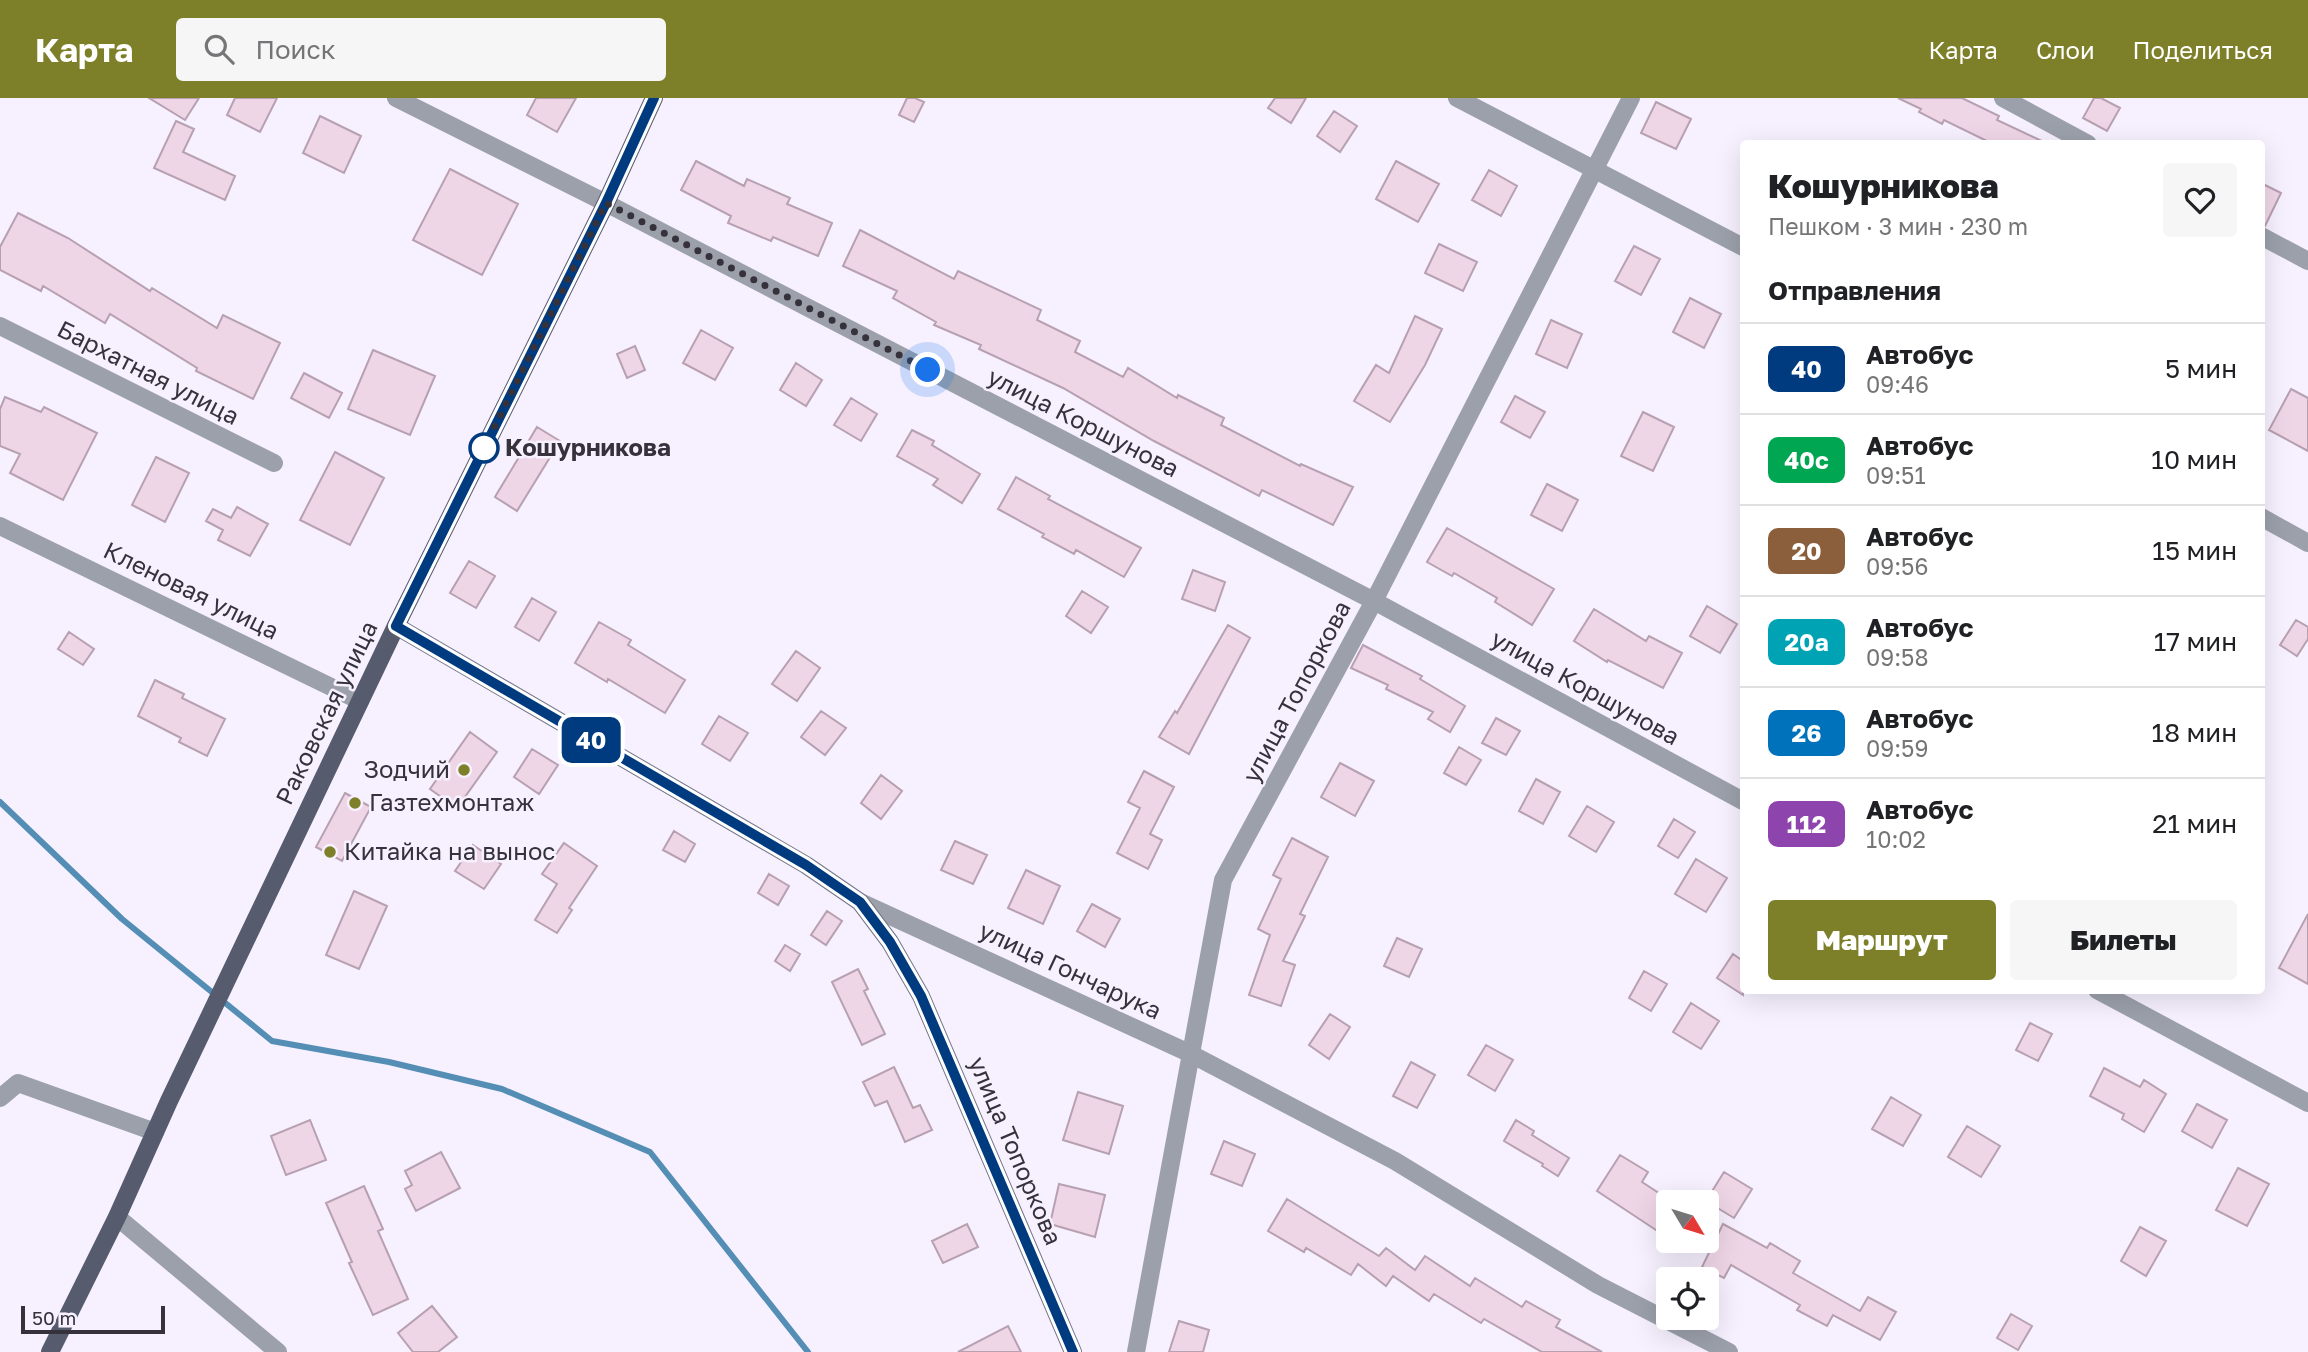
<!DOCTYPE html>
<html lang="ru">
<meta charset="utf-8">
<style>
body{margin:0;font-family:"Golos Text",sans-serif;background:#f6f6f6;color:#202124;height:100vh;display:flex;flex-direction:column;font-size:26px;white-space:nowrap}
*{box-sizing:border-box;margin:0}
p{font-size:23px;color:#757577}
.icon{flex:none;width:38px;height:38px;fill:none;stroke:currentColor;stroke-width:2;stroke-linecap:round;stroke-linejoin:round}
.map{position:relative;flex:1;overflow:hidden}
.details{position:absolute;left:1740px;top:42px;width:525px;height:854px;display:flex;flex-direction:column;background:#fff;border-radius:7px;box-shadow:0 7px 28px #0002}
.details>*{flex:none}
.badge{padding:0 14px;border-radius:10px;font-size:24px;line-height:46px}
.needle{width:46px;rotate:128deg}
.tools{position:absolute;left:1656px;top:1092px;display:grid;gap:14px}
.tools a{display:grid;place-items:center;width:63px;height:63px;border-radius:7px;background:#fff;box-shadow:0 7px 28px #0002;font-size:35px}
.scale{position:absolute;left:21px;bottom:18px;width:144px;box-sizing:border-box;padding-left:7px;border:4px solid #36323c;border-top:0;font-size:19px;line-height:24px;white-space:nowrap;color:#36323c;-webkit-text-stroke:5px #f6f0ff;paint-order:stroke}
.you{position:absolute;width:35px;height:35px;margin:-18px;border:5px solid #fff;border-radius:50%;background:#1a73e8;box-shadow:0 0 0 10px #1a73e833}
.map>.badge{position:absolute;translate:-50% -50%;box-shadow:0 0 0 4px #fff}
h2{padding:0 28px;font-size:26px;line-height:63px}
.round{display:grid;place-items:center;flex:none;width:74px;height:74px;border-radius:7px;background:#f6f6f6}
.summary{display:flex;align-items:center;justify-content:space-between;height:119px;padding:0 28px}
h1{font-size:33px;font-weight:800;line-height:52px}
.action{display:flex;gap:14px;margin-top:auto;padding:14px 28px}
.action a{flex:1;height:80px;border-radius:7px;background:#7d8029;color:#fff;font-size:28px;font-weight:800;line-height:80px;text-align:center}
.action a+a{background:#f6f6f6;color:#202124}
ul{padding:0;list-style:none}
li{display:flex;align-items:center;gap:21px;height:91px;padding:0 28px;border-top:2px solid #e0e0e0}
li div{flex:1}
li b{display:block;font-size:26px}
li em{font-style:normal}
li .badge{min-width:77px;font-weight:700;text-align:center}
header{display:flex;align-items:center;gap:42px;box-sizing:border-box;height:98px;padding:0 35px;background:#7d8029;color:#fff}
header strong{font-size:33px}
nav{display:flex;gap:38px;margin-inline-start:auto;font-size:24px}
.search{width:490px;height:63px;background:#f6f6f6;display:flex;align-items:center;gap:18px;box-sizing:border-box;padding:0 24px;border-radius:7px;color:#757577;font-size:26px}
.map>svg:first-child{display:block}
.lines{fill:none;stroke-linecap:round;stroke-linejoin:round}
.stream{stroke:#548eb4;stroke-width:6}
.building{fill:#efd6e7;stroke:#b7a0b0;stroke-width:2}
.street{stroke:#9ca0ab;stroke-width:18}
.secondary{stroke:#737887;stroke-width:18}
.primary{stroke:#565c6e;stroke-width:18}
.line-casing{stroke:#fff;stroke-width:16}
.line{stroke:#003b80;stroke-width:10}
.walk{stroke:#36323c;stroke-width:7;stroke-dasharray:0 12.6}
.stop-dot{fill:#fff;stroke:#003b80;stroke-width:3.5}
.poi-dot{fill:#7d8029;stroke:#f6f0ff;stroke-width:2.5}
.labels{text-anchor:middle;stroke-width:5;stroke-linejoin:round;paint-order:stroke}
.street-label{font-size:24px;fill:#36323c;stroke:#f6f0ff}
.stop-label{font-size:24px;font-weight:bold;fill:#36323c;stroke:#f6f0ff;text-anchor:start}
.poi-label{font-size:24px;fill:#36323c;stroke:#f6f0ff;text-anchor:start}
</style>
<header>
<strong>Карта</strong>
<div class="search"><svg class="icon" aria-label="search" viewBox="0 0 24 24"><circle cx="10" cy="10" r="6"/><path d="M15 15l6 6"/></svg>Поиск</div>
<nav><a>Карта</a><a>Слои</a><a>Поделиться</a></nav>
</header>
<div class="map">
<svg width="2308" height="1254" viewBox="0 0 2308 1254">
<rect width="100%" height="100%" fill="#f6f0ff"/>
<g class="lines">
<path class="stream" d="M 0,704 L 122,821 L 272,943 L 389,964 L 502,991 L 650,1054 L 808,1254"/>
</g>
<path class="building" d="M 149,0 L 199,0 L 185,22 Z
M 235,0 L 277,0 L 260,34 L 227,17 Z
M 536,0 L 576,0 L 557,34 L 527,17 Z
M 907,0 L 915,0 L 924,4 L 914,24 L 899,17 Z
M 1275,0 L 1306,0 L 1291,25 L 1268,10 Z
M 1898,0 L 1962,0 L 1999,18 L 1997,22 L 2048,46 L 1993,46 L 1944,22 L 1942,26 L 1919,14 L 1921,11 Z
M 2094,0 L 2101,0 L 2120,10 L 2107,33 L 2083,20 Z
M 1656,4 L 1691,21 L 1676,51 L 1641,35 Z
M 1334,13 L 1357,28 L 1340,54 L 1317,38 Z
M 320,18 L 361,38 L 344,75 L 303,55 Z
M 176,23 L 194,31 L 183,54 L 235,78 L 225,102 L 154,70 Z
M 696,63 L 744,88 L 747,81 L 790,100 L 787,106 L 832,125 L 818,158 L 773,139 L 771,143 L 728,125 L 731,118 L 681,92 Z
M 1396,63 L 1439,86 L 1418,124 L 1376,101 Z
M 450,71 L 518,106 L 482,177 L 413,142 Z
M 1489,72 L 1517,88 L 1501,118 L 1472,102 Z
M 2261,85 L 2281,95 L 2265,128 L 2261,127 Z
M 18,115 L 68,140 L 150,193 L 152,190 L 217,230 L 223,217 L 280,245 L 253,301 L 196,273 L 197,270 L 110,216 L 105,225 L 43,188 L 41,193 L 0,172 L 0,149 Z
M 860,132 L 954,181 L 958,173 L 1041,212 L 1037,222 L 1080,243 L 1075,254 L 1123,279 L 1128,270 L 1177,300 L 1178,297 L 1224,320 L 1221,327 L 1300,368 L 1301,366 L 1353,389 L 1333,427 L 1262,392 L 1259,398 L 1154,343 L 1063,290 L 979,251 L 981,247 L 934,227 L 936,224 L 893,200 L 897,193 L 843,168 Z
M 1439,146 L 1477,164 L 1463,193 L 1425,175 Z
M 1634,148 L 1660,161 L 1641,197 L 1615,183 Z
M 1690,200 L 1721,216 L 1704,250 L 1673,234 Z
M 1415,218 L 1442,231 L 1425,267 L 1390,324 L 1354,303 L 1376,267 L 1389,275 Z
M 1551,222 L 1582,236 L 1567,270 L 1536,256 Z
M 701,232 L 733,250 L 715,282 L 683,265 Z
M 635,248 L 645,272 L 627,280 L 617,256 Z
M 373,252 L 435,278 L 410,337 L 348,311 Z
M 796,265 L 822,282 L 806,308 L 780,292 Z
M 304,275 L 342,295 L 329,320 L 291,300 Z
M 2291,291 L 2308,300 L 2308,353 L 2269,332 Z
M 1515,298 L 1545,314 L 1530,340 L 1501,324 Z
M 5,299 L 41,314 L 44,309 L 97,335 L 63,402 L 10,375 L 20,356 L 0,348 L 0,311 Z
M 851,300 L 877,316 L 861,343 L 834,327 Z
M 1643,314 L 1674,329 L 1653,373 L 1621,358 Z
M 537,329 L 560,343 L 517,413 L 495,399 Z
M 912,332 L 934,343 L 932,347 L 980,376 L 962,405 L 933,387 L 938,381 L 897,358 Z
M 335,354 L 384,380 L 350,447 L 300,422 Z
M 156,359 L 189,375 L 165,424 L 132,407 Z
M 1016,379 L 1050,398 L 1048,401 L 1141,450 L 1124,479 L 1076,452 L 1074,456 L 1042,439 L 1044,436 L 998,411 Z
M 1547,386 L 1578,402 L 1562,433 L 1531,417 Z
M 237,409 L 268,426 L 250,458 L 218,442 L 223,432 L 206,423 L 213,411 L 231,420 Z
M 1447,430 L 1554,491 L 1532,527 L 1495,504 L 1497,500 L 1454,475 L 1452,478 L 1427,464 Z
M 469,463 L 495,478 L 476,510 L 450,495 Z
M 1193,472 L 1225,484 L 1215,513 L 1182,501 Z
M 1082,493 L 1108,509 L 1091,535 L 1066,518 Z
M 532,500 L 556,514 L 539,543 L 515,529 Z
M 1707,508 L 1737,526 L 1720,555 L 1690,538 Z
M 1594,511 L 1646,543 L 1649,538 L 1682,555 L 1663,590 L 1608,562 L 1607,564 L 1574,543 Z
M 2296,522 L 2308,529 L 2308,541 L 2297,558 L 2280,547 Z
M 599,524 L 631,542 L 628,547 L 685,582 L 665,615 L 608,581 L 607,584 L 575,565 Z
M 1228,527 L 1250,540 L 1189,656 L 1159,639 L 1175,613 L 1177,615 Z
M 69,534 L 94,551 L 83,567 L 58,551 Z
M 1363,547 L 1422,578 L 1420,581 L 1465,608 L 1450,634 L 1428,621 L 1433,614 L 1386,591 L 1388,587 L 1351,570 Z
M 796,553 L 820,570 L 797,603 L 772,586 Z
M 155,582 L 184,596 L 182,600 L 225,621 L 207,658 L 179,644 L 181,640 L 138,618 Z
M 821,613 L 846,630 L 825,657 L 801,639 Z
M 719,618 L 748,635 L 730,663 L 702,646 Z
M 1496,620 L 1520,633 L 1506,657 L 1482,645 Z
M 470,634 L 497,654 L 457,710 L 430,691 Z
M 1459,649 L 1481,662 L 1466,687 L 1444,675 Z
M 532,651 L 558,667 L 539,696 L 514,679 Z
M 1340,665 L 1374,683 L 1355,718 L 1321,699 Z
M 1144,673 L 1174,689 L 1150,736 L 1162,742 L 1148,771 L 1117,755 L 1140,710 L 1128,704 Z
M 881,677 L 902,693 L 881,721 L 861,705 Z
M 1536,681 L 1560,694 L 1543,726 L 1519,713 Z
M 345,695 L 371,709 L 342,763 L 316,749 Z
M 1587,708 L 1614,724 L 1596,754 L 1569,738 Z
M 1674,721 L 1695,734 L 1678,760 L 1658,748 Z
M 674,733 L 695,746 L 685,764 L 663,752 Z
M 1292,740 L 1328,759 L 1300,816 L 1305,818 L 1283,863 L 1295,867 L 1281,908 L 1249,897 L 1270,837 L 1258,831 L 1281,781 L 1273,777 Z
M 955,743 L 987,757 L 973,786 L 941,772 Z
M 564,745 L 597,768 L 569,810 L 572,812 L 557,835 L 535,822 L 557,786 L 542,776 Z
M 473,747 L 501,766 L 484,791 L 455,773 Z
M 1696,761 L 1727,780 L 1706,814 L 1675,796 Z
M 1026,772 L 1060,788 L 1043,826 L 1008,810 Z
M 769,776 L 789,788 L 778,807 L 758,795 Z
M 354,793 L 387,808 L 359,871 L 326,857 Z
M 1092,806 L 1120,821 L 1105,849 L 1077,833 Z
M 827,813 L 842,823 L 826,847 L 811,837 Z
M 2308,816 L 2308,886 L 2279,870 Z
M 1397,840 L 1422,851 L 1409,879 L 1384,868 Z
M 785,847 L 800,856 L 790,873 L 775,863 Z
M 1733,856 L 1743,863 L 1743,897 L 1717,880 Z
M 858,871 L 868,891 L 864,893 L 885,936 L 862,947 L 832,884 Z
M 1644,873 L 1667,886 L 1651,913 L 1629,900 Z
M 1691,905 L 1719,923 L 1701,951 L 1673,934 Z
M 1330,916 L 1350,929 L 1329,961 L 1309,947 Z
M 2030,925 L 2052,936 L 2038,963 L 2016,952 Z
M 1486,947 L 1513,962 L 1495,993 L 1468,977 Z
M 1411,964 L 1435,977 L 1417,1010 L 1393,998 Z
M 894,969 L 913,1010 L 920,1007 L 932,1032 L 905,1044 L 887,1003 L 875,1008 L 863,984 Z
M 2104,970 L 2140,989 L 2144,982 L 2166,996 L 2144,1034 L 2122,1021 L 2124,1016 L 2090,998 Z
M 1078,994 L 1123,1008 L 1109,1056 L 1063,1042 Z
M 1891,999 L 1921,1017 L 1903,1048 L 1872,1031 Z
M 2197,1006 L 2227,1022 L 2212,1050 L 2182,1033 Z
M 310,1022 L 326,1062 L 286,1077 L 271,1038 Z
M 1516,1022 L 1534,1033 L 1532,1037 L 1569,1060 L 1558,1078 L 1542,1068 L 1543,1066 L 1504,1043 Z
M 1967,1028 L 2000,1048 L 1981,1079 L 1948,1059 Z
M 1224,1043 L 1255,1056 L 1242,1088 L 1211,1076 Z
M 441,1054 L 460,1090 L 416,1113 L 405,1091 L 412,1087 L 405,1073 Z
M 1620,1057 L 1648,1074 L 1642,1084 L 1668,1101 L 1668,1140 L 1597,1093 Z
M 2238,1070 L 2269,1086 L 2247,1128 L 2216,1112 Z
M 1724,1074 L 1752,1091 L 1734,1120 L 1706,1103 Z
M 1059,1086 L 1105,1097 L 1095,1139 L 1050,1126 Z
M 364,1088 L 383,1131 L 378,1133 L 408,1201 L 373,1217 L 349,1165 L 352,1164 L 326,1105 Z
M 1287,1101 L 1379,1158 L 1386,1150 L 1415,1172 L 1425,1158 L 1470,1188 L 1475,1180 L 1522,1209 L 1526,1203 L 1560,1222 L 1556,1229 L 1602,1254 L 1542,1254 L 1484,1221 L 1481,1225 L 1434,1196 L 1429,1203 L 1393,1178 L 1386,1188 L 1358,1166 L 1351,1177 L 1306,1150 L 1304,1154 L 1268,1133 Z
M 967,1126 L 978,1149 L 943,1165 L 932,1143 Z
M 1723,1126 L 1767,1150 L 1770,1145 L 1800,1163 L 1793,1175 L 1860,1213 L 1868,1199 L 1896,1214 L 1880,1242 L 1833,1217 L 1827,1228 L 1797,1212 L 1800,1207 L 1731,1167 L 1724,1180 L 1702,1169 Z
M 2140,1129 L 2166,1143 L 2146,1178 L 2121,1163 Z
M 432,1208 L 457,1239 L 438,1254 L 413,1254 L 398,1235 Z
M 2011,1216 L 2032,1228 L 2018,1252 L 1997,1240 Z
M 1179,1223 L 1209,1232 L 1203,1254 L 1169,1254 Z
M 1008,1228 L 1021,1254 L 958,1254 Z"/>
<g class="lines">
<path class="street" d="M 396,0 L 606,105 L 1374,503 L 1743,703
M 1457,0 L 1743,149
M 2003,0 L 2088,46
M 2261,138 L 2308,163
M 0,228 L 274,365
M 2261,419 L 2308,445
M 0,428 L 360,603
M 860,804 L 1189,955 L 1395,1063 L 1598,1187 L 1729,1254
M 2097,892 L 2308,1005
M 0,1000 L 18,985 L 155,1034
M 117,1119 L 278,1254
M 1136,1254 L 1223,782 L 1374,503 L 1631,0"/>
<path class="secondary" d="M 396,528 L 806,767 L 860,804 L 890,844 L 921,898 L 1073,1254"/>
<path class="primary" d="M 50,1254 L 117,1119 L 169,1003 L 396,528 L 606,105 L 654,0"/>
</g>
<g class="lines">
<g class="line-casing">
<path id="line" d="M 654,0 L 606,105 L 396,528 L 806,767 L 860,804 L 890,844 L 921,898 L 1073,1254"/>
</g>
<use href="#line" class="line"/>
<path class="walk" d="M 484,350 L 481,356 L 606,105 L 928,272"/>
</g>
<circle class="stop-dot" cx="484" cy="350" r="14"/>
<g class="poi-dot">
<circle cx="464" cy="672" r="7"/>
<circle cx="355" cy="705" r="7"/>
<circle cx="330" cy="754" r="7"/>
</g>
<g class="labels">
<g class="street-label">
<text transform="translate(148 275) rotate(27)" y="8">Бархатная улица</text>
<text transform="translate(1083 325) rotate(27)" y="8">улица Коршунова</text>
<text transform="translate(191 493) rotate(26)" y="8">Кленовая улица</text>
<text transform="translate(1585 590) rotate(29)" y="8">улица Коршунова</text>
<text transform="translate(1297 594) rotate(-62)" y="8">улица Топоркова</text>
<text transform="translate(327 615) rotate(-64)" y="8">Раковская улица</text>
<text transform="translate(1070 873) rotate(25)" y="8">улица Гончарука</text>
<text transform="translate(1015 1053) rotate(67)" y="8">улица Топоркова</text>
</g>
<g class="stop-label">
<text x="505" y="358">Кошурникова</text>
</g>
<g class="poi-label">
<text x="450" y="680" text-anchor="end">Зодчий</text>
<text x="369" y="713">Газтехмонтаж</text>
<text x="344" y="762">Китайка на вынос</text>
</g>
</g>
</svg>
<div class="tools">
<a><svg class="needle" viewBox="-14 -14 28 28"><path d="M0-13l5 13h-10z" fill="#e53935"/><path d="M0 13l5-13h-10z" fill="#757577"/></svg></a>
<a><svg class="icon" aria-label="locate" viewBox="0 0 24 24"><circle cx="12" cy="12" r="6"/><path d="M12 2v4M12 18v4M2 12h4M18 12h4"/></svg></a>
</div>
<div class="scale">50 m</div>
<div class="you" style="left:928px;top:272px"></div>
<b class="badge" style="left:591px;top:642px;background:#003b80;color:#fff">40</b>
<section class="details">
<div class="summary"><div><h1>Кошурникова</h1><p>Пешком · 3 мин · 230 m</p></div><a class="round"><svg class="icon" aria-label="heart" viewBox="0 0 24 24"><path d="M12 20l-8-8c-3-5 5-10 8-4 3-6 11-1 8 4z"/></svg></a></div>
<h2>Отправления</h2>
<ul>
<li><span class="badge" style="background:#003b80;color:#fff">40</span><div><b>Автобус</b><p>09:46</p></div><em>5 мин</em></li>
<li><span class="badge" style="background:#00a651;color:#fff">40с</span><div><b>Автобус</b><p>09:51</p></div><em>10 мин</em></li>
<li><span class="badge" style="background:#8b5e3c;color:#fff">20</span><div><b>Автобус</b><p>09:56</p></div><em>15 мин</em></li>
<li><span class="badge" style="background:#00a3b4;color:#fff">20а</span><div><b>Автобус</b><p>09:58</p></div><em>17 мин</em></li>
<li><span class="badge" style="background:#0072bc;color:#fff">26</span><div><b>Автобус</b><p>09:59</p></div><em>18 мин</em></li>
<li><span class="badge" style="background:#8e44ad;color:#fff">112</span><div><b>Автобус</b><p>10:02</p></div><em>21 мин</em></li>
</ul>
<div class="action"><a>Маршрут</a><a>Билеты</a></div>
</section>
</div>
